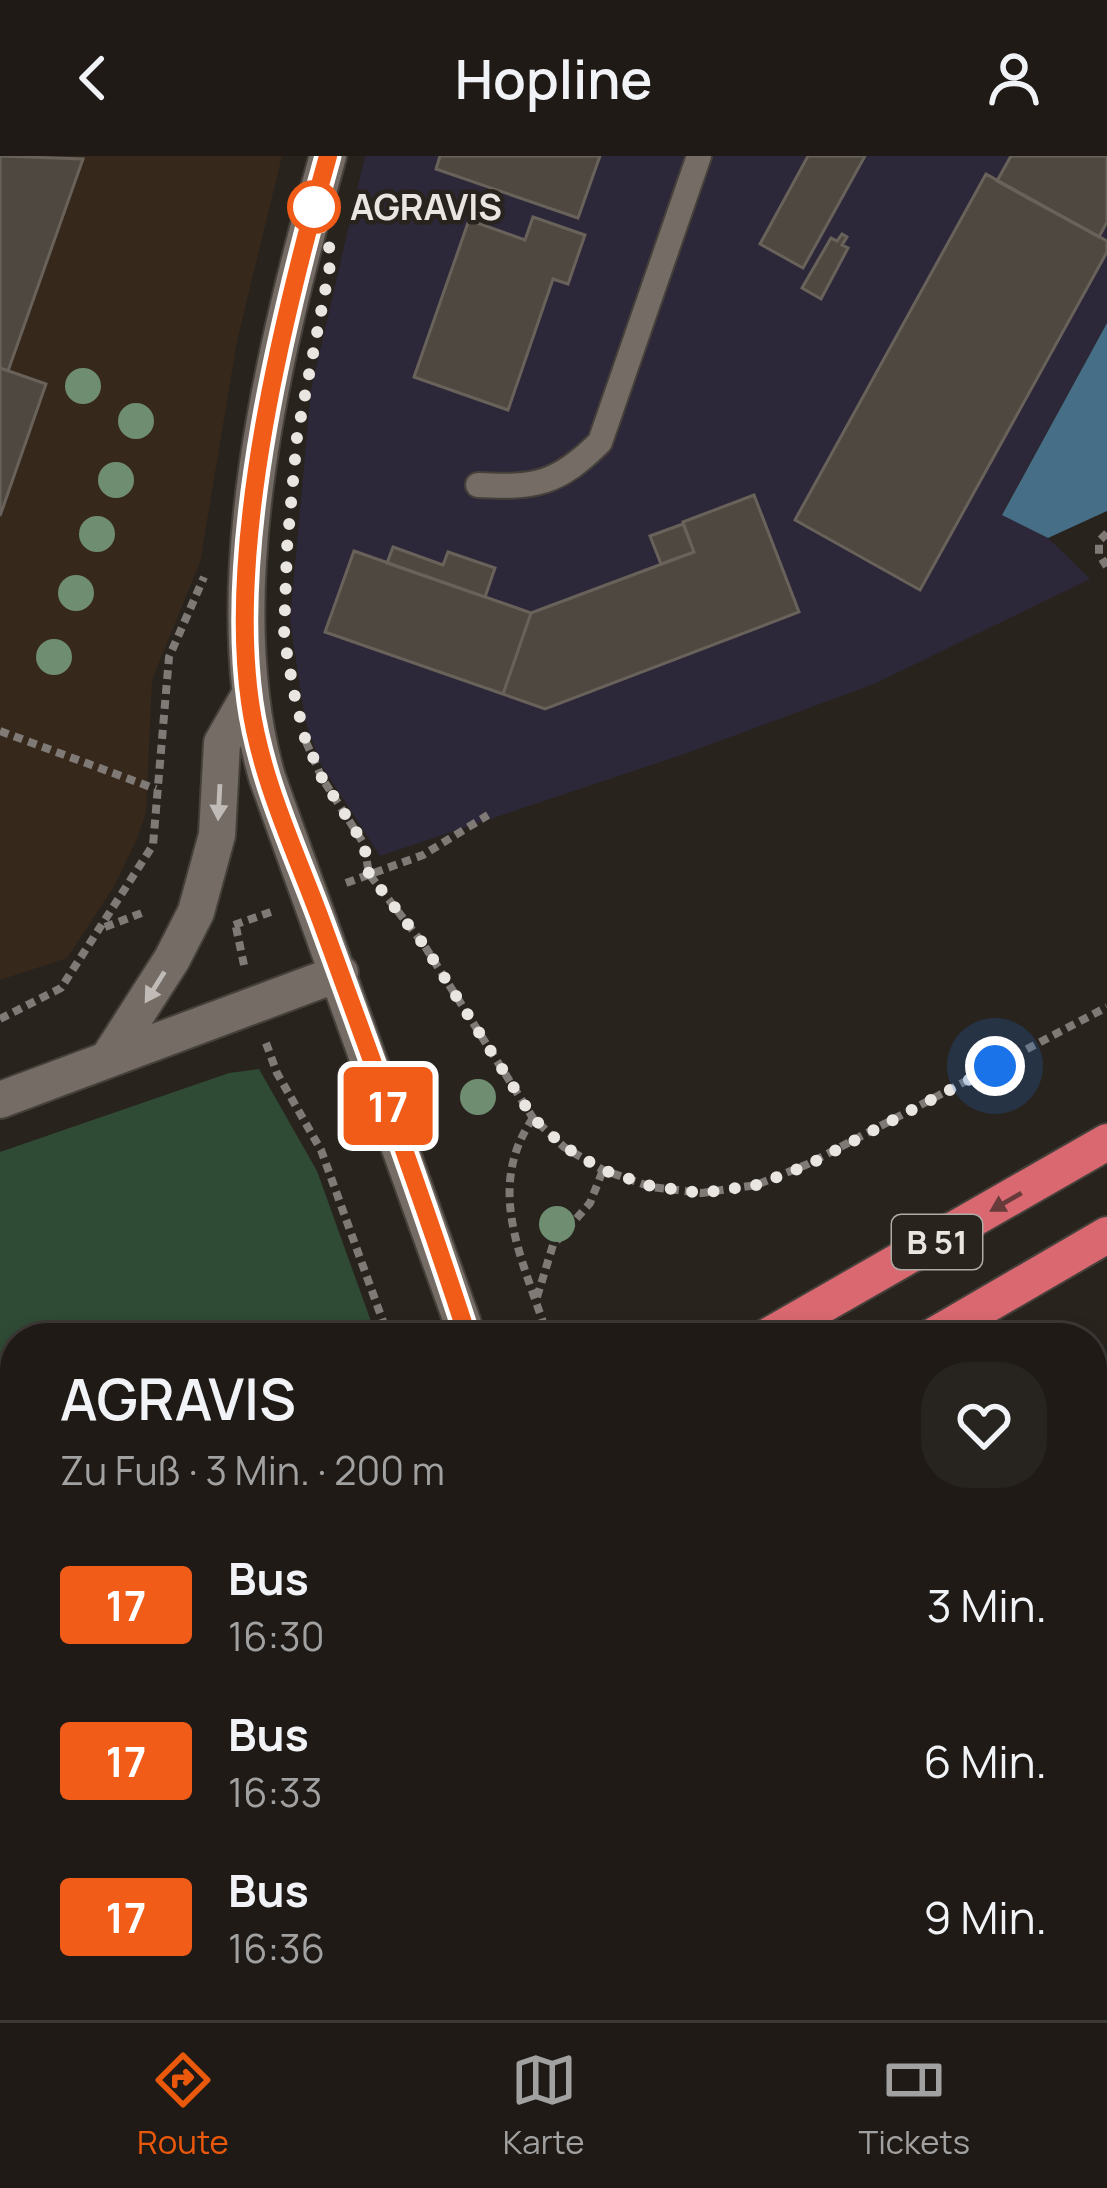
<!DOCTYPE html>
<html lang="de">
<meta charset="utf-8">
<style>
body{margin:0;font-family:Manrope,sans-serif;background:#27231f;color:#f1f3f6;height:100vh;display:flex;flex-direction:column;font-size:45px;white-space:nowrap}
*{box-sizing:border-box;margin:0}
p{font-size:39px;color:#a1a1a1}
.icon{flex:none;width:66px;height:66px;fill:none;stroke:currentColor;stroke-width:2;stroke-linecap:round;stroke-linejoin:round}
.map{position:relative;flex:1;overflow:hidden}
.drawer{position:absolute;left:0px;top:1167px;width:1107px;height:699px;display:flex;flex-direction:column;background:#1f1a16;border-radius:48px 48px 0 0;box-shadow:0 6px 18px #0003,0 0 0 3px #3c3835}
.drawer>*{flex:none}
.badge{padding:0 24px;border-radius:9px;font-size:42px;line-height:78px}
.you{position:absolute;width:60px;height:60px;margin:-30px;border:9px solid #fff;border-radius:50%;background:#1a73e8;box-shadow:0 0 0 18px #1a73e833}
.map>.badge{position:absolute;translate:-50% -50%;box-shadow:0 0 0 6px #fff}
.round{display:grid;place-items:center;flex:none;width:126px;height:126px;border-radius:48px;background:#27231f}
.head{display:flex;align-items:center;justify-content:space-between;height:204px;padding:0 60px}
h1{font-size:57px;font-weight:600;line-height:90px}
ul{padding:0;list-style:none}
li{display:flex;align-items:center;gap:36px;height:156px;padding:0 60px}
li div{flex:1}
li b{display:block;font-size:45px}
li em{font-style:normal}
li .badge{min-width:132px;font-weight:700;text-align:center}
header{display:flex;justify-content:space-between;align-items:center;height:156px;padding:0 60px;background:#1f1a16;font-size:54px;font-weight:600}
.dock{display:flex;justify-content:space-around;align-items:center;height:168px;border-top:3px solid #3c3835;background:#1f1a16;font-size:33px;color:#a1a1a1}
.dock a{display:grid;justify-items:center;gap:6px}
.dock .current{color:#ea580c}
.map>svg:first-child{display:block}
.commercial{fill:#37281c}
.industrial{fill:#2d2839}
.green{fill:#2f4a35}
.water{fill:#466e87}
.building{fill:#4f4841;stroke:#68625a;stroke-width:3}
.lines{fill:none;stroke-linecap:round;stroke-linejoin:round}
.service-casing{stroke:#46403b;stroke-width:28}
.minor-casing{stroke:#46403b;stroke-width:40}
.trunk-casing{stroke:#46403b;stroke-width:40}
.path{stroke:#7f7a75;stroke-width:8;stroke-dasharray:9 6;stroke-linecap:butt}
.service{stroke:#746c65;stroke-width:24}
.minor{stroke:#746c65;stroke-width:36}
.trunk{stroke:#d96870;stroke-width:36}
.tree{fill:#6f8e71}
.oneway{fill:#c0bbb6}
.oneway2{fill:#673b3a}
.line-casing{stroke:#fff;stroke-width:27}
.line{stroke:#f25c19;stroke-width:18}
.walk{stroke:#e9e5e1;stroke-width:12;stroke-dasharray:0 21.6}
.stop-dot{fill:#fff;stroke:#f25c19;stroke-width:6}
.labels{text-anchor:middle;stroke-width:9;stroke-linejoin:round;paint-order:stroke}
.shield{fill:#29231d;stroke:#afaba6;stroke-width:3}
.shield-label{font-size:33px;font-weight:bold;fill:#e9e5e1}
.stop-label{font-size:36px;font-weight:bold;fill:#e9e5e1;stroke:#29231d;text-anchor:start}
</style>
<header><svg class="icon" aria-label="back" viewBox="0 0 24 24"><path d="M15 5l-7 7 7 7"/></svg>Hopline<svg class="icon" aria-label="person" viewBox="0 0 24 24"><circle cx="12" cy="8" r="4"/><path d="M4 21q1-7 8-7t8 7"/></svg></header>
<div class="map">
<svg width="1107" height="1864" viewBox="0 0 1107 1864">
<rect width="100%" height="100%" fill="#29231d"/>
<path class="commercial" d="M 0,0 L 282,0 L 237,185 L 200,406 L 152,524 L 146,656 L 137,683 L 113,732 L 67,802 L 0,824 Z"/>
<path class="industrial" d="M 365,0 L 1107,0 L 1107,167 L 1002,358 L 1048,382 L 1090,423 L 874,528 L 687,597 L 380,700 L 320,607 L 305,564 L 290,464 L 311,234 Z"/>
<path class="green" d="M 259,913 L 317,1015 L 377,1182 L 15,1182 L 15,1377 L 0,1373 L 0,996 L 229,917 Z
M 15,1669 L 15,1851 L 344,1851 L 315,1864 L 0,1864 L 0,1676 Z"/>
<path class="water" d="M 1107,167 L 1107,355 L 1048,382 L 1002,359 Z
M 1107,1382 L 1107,1864 L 1000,1864 L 996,1851 L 1092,1851 L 1092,1390 Z"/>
<path class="building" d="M 0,0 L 83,3 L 8,215 L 0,212 Z
M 440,0 L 600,0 L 578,62 L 436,13 Z
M 808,0 L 865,0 L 803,112 L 760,88 Z
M 1011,0 L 1107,0 L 1107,66 L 1099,81 L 997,25 Z
M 986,18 L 1107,85 L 1107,96 L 920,434 L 795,364 Z
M 533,61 L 585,79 L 568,128 L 553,123 L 508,254 L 414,221 L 469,64 L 525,84 Z
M 842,78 L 847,81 L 842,89 L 848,92 L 821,143 L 802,132 L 831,82 L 837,85 Z
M 0,212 L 46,228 L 0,360 Z
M 754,339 L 799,456 L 545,553 L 503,538 L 531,457 L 694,396 L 683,366 Z
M 683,368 L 694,396 L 661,408 L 650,380 Z
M 393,391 L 443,409 L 448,396 L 495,412 L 485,441 L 387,407 Z
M 354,395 L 531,457 L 503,538 L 325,476 Z
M 665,1851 L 679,1851 L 722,1864 L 664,1864 Z
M 698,1851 L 935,1851 L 939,1864 L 745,1864 Z"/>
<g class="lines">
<g class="service-casing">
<path id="service" d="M 478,329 C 536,332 558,328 600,286 L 699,0
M 970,1851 L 973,1864"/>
</g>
<g class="minor-casing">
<path id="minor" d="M 328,0 C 276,185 213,433 267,621 L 468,1182
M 108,903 L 172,803 L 196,756 L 217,679 L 222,587 L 249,540
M 0,944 L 340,817"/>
</g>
<g class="trunk-casing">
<path id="trunk" d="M 765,1182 L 1107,986
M 930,1182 L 1107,1079
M 0,1411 L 15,1414
M 0,1518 L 15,1513
M 0,1632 L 15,1621
M 510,1851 L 547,1857
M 387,1864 L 423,1851"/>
</g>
<path class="path" d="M 1107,377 L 1099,385 L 1099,398 L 1107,411
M 0,575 L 156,633
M 306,586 L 322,622 L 364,688 L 369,718 L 424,789 L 533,962 L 564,991 L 603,1014 L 651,1031 L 702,1037 L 756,1029 L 808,1008 L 1107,851
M 346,727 L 423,699 L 488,659
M 234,769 L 271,756
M 105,771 L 147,755
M 236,771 L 244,809
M 0,863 L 61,832 L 153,689 L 169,501 L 204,421
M 266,887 L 277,917 L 321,994 L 389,1182
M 533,962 C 483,1035 525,1106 548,1182
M 537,1141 L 553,1089 L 590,1047 L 603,1014
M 1092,1355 L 1107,1346
M 612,1864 L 612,1851"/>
<use href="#service" class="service"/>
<use href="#minor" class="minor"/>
<use href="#trunk" class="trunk"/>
</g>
<g class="tree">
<circle cx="83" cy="230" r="18"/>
<circle cx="136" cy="265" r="18"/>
<circle cx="116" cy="324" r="18"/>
<circle cx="97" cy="378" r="18"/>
<circle cx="76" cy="437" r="18"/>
<circle cx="54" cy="501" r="18"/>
<circle cx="478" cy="941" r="18"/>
<circle cx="557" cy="1068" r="18"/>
</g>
<defs><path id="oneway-solid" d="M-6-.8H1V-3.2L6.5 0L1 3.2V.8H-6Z" transform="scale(3)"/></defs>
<g class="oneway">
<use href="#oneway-solid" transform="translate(219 646) rotate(93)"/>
<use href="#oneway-solid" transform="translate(155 831) rotate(122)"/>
</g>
<use class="oneway2" href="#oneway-solid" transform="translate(1006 1046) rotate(150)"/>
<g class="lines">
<g class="line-casing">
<path id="line" d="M 328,0 C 284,157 227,384 250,546 C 261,625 296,696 323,770 C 373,907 423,1043 468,1182"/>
</g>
<use href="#line" class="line"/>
<path class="walk" d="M 314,51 L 332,99 L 297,281 L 287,392 L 284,481 L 294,537 L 305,582 L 322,622 L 364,688 L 369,718 L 424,789 L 533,962 L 565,991 L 603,1014 L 651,1030 L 702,1037 L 756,1029 L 808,1009 L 995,910"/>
</g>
<circle class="stop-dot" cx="314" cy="51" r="24"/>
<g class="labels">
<rect class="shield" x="892" y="1059" width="90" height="54" rx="9"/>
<g class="shield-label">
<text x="937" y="1098">B 51</text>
</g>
<g class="stop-label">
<text x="350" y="64">AGRAVIS</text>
</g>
</g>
</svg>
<div class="you" style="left:995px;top:910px"></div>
<b class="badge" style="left:388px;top:950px;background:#f25c19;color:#fff">17</b>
<section class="drawer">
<div class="head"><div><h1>AGRAVIS</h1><p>Zu Fuß · 3 Min. · 200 m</p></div><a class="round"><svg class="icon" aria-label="heart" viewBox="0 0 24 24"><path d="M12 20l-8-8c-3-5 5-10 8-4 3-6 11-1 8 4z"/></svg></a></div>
<ul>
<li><span class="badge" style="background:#f25c19;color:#fff">17</span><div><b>Bus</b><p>16:30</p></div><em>3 Min.</em></li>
<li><span class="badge" style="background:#f25c19;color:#fff">17</span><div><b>Bus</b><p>16:33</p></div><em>6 Min.</em></li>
<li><span class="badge" style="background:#f25c19;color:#fff">17</span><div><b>Bus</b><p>16:36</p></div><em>9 Min.</em></li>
</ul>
</section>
</div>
<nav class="dock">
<a class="current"><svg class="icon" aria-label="directions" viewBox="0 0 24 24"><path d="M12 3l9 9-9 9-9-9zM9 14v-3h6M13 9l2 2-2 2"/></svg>Route</a>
<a><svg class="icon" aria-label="map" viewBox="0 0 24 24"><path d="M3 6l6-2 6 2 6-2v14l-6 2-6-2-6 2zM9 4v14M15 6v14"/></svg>Karte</a>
<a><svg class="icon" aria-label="tickets" viewBox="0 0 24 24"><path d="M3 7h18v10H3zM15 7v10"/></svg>Tickets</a>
</nav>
